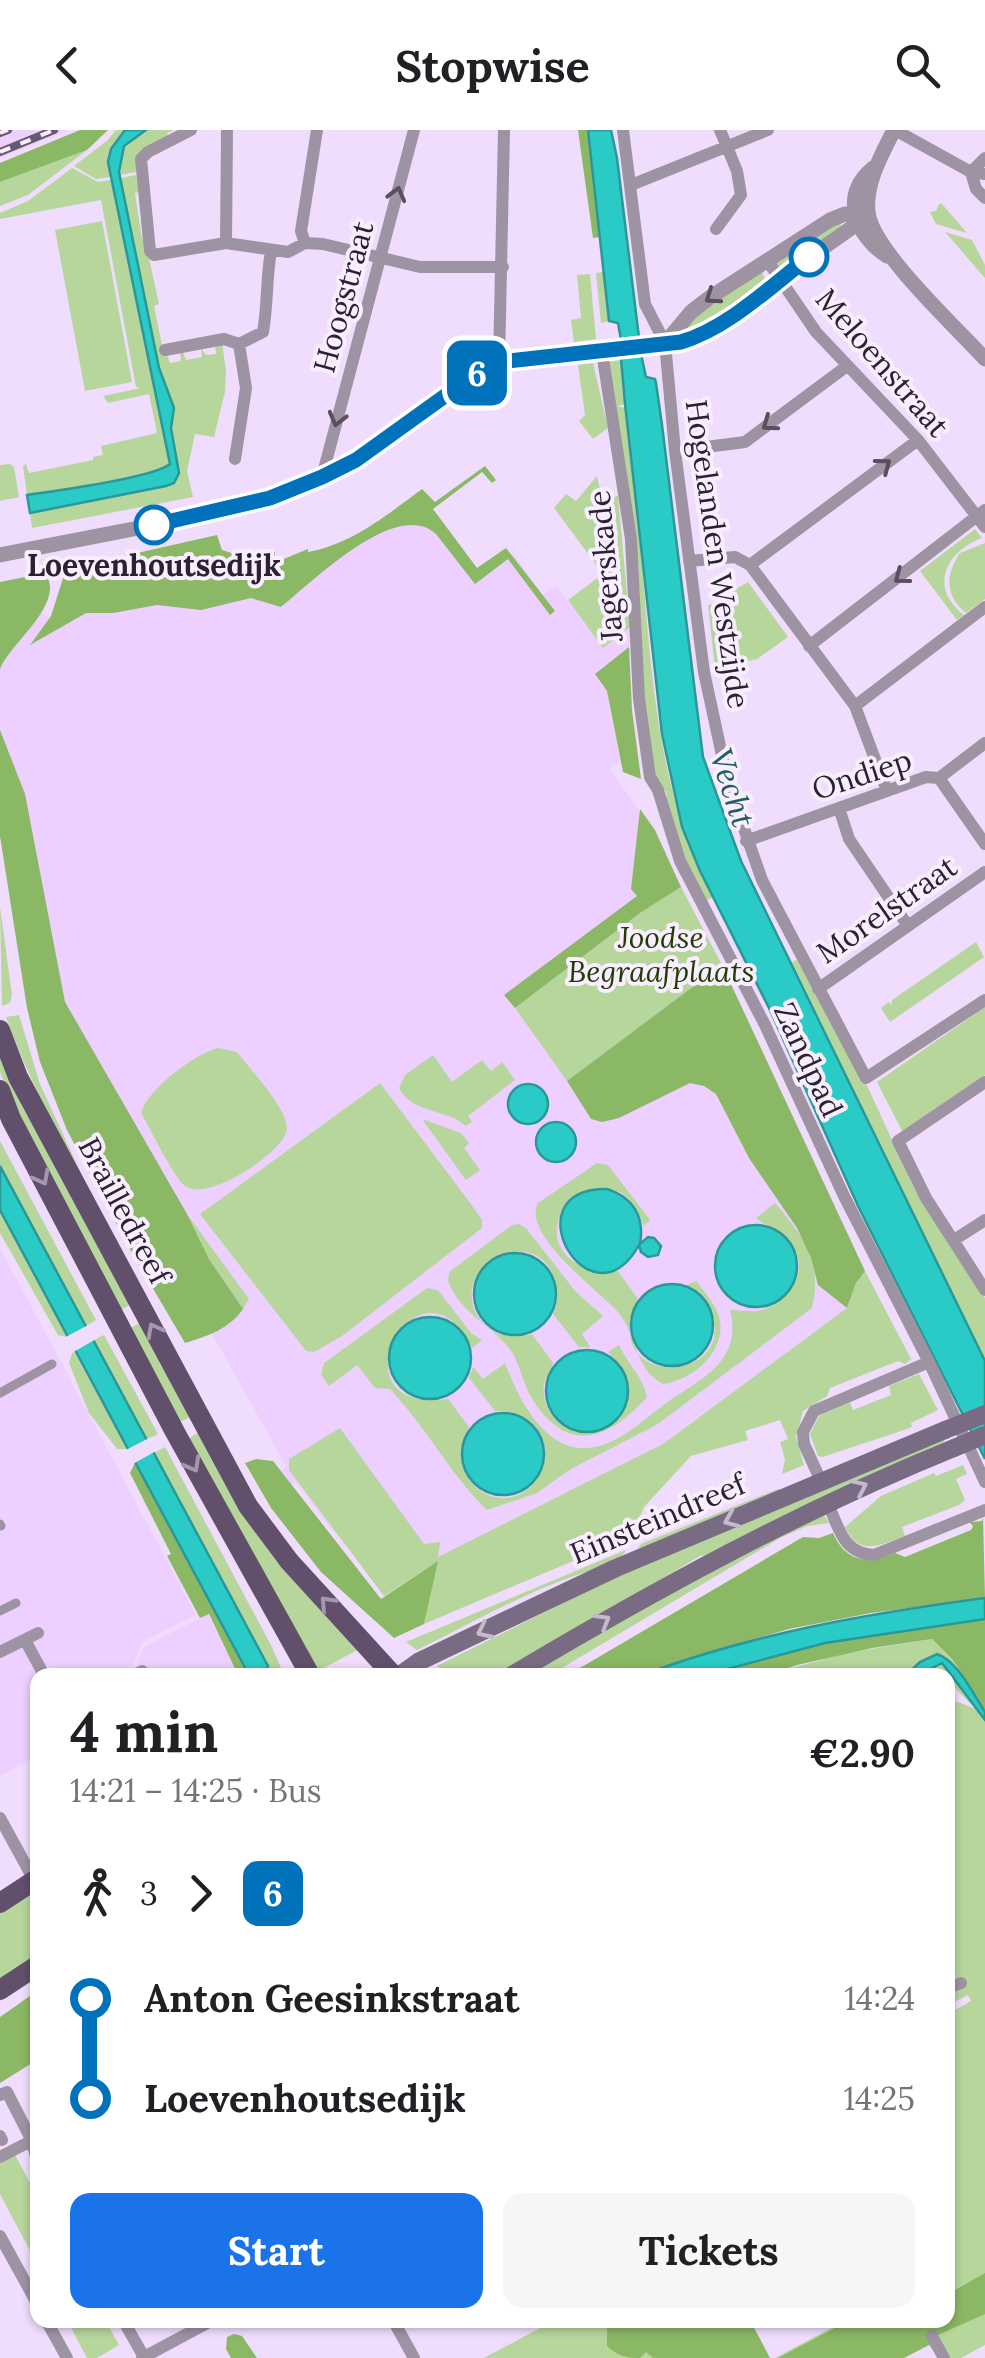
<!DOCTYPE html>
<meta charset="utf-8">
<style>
body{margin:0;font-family:Lora,serif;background:#f6f6f6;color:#202124;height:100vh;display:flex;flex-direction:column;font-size:38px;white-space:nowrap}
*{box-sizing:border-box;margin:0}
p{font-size:32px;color:#757577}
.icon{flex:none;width:55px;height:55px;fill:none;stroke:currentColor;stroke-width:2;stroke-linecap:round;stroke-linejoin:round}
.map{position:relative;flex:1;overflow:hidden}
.side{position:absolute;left:30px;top:1538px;width:925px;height:660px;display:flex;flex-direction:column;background:#fff;border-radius:20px;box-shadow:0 2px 8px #0004}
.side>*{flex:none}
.badge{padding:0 20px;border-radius:15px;font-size:35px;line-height:65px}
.map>.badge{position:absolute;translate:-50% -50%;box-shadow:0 0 0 5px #fff}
.legs{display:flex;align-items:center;gap:15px;height:110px;padding:0 40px;font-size:32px}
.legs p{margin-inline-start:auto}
.headline{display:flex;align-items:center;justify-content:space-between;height:170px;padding:0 40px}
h1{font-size:55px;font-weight:700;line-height:75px}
.action{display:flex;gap:20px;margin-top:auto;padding:20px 40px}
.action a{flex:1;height:115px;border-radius:20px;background:#1a73e8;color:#fff;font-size:40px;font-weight:700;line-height:115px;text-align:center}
.action a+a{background:#f6f6f6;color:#202124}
ul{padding:0 40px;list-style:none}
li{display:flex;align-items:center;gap:35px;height:100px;font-size:38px}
li i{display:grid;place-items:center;width:15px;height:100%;margin:0 12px;background:currentColor}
li i::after{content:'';width:25px;height:25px;margin:-12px;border:8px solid;border-radius:50%;background:#fff}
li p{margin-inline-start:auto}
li:first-child i{background:linear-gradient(#0000 50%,currentColor 0)}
li:last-child i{background:linear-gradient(currentColor 50%,#0000 0)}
header{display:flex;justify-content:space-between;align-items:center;height:130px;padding:0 40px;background:#fff;font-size:45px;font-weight:700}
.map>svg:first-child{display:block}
.built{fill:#edd0ff}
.green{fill:#b6d69c}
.forest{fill:#8bb864}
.water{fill:#2acac6;stroke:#2a9899;stroke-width:2.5}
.pier{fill:#f0ddfd}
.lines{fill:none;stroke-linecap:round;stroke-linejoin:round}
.pedestrian{stroke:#9d93a3;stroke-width:9}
.minor{stroke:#9d93a3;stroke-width:12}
.tertiary{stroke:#9d93a3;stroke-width:15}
.secondary{stroke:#796b83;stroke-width:18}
.primary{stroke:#614f6c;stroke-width:20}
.rail-casing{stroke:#665a6e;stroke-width:8}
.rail{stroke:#f8eeff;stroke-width:4;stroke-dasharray:11;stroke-linecap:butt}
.secondary-bridge{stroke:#796b83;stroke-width:18}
.oneway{stroke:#594f5f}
.oneway2{stroke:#a597ae}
.oneway3{stroke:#c5bacd}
.line-1-casing{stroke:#fff;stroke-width:22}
.line-1{stroke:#0072bc;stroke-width:15}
.stop-1-dot{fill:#fff;stroke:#0072bc;stroke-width:5}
.labels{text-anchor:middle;stroke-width:8;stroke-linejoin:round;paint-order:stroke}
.street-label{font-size:30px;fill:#2b2231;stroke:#f8eeff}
.stop-label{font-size:30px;font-weight:bold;fill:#2b2231;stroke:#f8eeff}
.park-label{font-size:30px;font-style:italic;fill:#213d00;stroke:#f8eeff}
.water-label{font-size:32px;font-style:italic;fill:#225e5c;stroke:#f8eeff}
</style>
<header><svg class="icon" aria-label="back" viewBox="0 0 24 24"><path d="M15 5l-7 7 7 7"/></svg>Stopwise<svg class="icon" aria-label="search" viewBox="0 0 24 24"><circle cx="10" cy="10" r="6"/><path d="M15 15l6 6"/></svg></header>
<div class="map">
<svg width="985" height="2228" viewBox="0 0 985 2228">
<rect width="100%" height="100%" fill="#f0ddfd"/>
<path class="built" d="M 0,0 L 69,0 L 0,28 Z
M 400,375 L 428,381 L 479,449 L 513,423 L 543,465 L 556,455 L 603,517 L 629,498 L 629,517 L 595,544 L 607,561 L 620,631 L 610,639 L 639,680 L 688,861 L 847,1178 L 663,1314 L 437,1428 L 357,1425 L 330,1398 L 296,1352 L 288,1357 L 277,1344 L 286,1336 L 49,912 L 0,620 L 0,488 L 35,479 L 49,488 L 61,474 L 289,439 L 363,401 Z
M 0,1118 L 196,1485 L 142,1512 L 133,1535 L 114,1545 L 38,1545 L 37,1626 L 0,1646 Z
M 208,1484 L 238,1545 L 144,1545 L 137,1533 L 144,1517 Z"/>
<path class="green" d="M 116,0 L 125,0 C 112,13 108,29 111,47 L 96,49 L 74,36 L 108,10 Z
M 146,0 L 174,0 L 167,3 L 169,7 L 137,26 L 136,42 L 120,45 L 124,16 Z
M 87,20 L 28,65 L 0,76 L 0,52 Z
M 72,38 L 98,52 L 111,50 L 170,334 C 152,349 57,360 27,365 L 23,336 L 26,334 L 29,343 L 93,330 L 93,327 L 103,325 L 101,316 L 157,303 L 149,264 L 108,273 L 103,266 L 141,258 L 136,257 L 101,70 L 0,89 L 0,83 L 28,71 Z
M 136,45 L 139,62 L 135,63 L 142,109 L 145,110 L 159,174 L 154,176 L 164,225 L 167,225 L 170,233 L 181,231 L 180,222 L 183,222 L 186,230 L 202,227 L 201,218 L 206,225 L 216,224 L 215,215 L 222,213 L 226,240 L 225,262 L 214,307 L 195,304 L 187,341 L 193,367 L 32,398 L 30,383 L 166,356 L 179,343 L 171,298 L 174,278 L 159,238 L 121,48 Z
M 939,74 L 942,74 L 967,103 L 936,94 L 930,82 L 936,81 Z
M 102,91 L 132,252 L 85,261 L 55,100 Z
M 840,92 L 842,98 L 782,142 L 774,134 Z
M 945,102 L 972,110 L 985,135 L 985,148 Z
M 761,140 L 767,154 L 685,208 L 682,198 L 714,167 Z
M 604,142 L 609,191 L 601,193 L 596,143 Z
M 590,144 L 596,209 L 574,212 L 571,190 L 581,188 L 577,145 Z
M 621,230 L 625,274 L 617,276 L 625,278 C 631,326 637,375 641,423 C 651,534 657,669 714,766 L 705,772 L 684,727 L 668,678 L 666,661 L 656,655 L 645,595 L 638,430 L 609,232 Z
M 593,233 L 608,298 L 593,309 L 579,291 L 585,285 L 578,235 Z
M 10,334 L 14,337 L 19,367 L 0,371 L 0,335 Z
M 597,346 L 602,369 L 618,366 L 630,497 L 603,518 L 568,470 L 603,444 L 554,378 L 566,364 L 576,371 Z
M 975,399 L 982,408 C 946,421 928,458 964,485 L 957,490 L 920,441 Z
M 985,413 L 985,469 L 966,483 C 945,466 945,445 960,423 Z
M 748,452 L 788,507 L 757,529 L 715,538 L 708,475 L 719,473 L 722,467 Z
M 681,757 L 722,835 L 567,951 L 515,878 L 640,783 Z
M 0,777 L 12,865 L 10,873 L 2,876 Z
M 976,812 L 984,827 L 890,892 L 881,878 L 889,872 L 892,875 L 892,870 Z
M 797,830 L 865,951 L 914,1058 L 985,1168 L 985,1231 L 792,832 Z
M 985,877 L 985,945 L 902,1001 L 877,952 Z
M 19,885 L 40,954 L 84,1050 C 54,997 27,945 6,887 Z
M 218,918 L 237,922 C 250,939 289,980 287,1000 C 284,1021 209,1073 185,1056 C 174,1048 150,998 141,983 C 148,959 194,924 218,918 Z
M 0,924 L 23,979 L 40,1003 L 131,1174 L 121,1180 L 9,965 L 0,942 Z
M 433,925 L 452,952 L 482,930 L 491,941 L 502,932 L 515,950 L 468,986 L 472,992 L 466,996 C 446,978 412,984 399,958 L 405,945 Z
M 380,953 L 471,1074 L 482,1090 L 482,1098 L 342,1206 L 314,1222 L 306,1221 L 200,1084 Z
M 422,989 L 461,1003 L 469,1013 L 464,1018 L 480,1040 L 466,1050 Z
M 0,1011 L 96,1190 L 86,1196 L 0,1036 Z
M 597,1033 L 608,1035 L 650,1090 L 644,1096 C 639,1084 634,1071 623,1064 C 603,1051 572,1061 562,1082 C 542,1120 582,1147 617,1140 L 638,1169 C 595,1259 736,1256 712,1184 C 708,1170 700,1162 687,1155 L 696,1151 C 704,1162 718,1176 720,1191 C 725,1222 692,1251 663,1254 C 634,1239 637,1204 618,1182 C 599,1161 521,1104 538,1073 Z
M 775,1073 C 803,1105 823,1134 812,1178 L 658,1294 L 569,1340 L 537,1363 L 487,1380 C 450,1344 426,1297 390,1259 L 375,1258 L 357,1235 L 329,1256 L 321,1244 L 324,1233 L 427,1158 L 438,1160 L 471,1203 L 482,1210 L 472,1218 C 420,1111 325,1285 448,1269 L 469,1297 C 439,1360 514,1394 540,1344 C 546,1332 547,1317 541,1305 C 532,1287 514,1281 495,1281 L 469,1248 L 473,1237 L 483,1249 L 505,1233 C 521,1275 552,1336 608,1313 C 627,1306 648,1286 665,1274 C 682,1261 708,1248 721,1231 C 733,1215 735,1199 730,1180 C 740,1180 753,1183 762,1180 C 787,1172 810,1143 793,1117 C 780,1097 771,1101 756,1088 Z
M 0,1080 L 67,1207 L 58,1205 L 0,1103 Z
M 187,1084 L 249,1169 L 243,1179 L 209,1129 Z
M 519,1094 L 526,1098 L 576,1162 L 603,1186 L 582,1204 L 590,1217 L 579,1217 L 553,1184 C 559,1170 558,1159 553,1145 C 531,1091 443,1141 481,1191 C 494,1208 514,1208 532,1204 L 553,1233 C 551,1240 545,1248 544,1255 C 542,1265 546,1277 552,1285 C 586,1332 665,1279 608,1222 L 619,1215 C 627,1233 644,1248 647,1267 C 608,1311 566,1325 531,1267 C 522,1252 520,1232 509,1218 C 490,1194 461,1184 448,1151 L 449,1142 L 512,1095 Z
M 865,1141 L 911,1229 L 905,1234 L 898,1231 L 830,1258 L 827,1266 L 803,1281 L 796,1307 L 804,1335 L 782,1344 L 785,1329 L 780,1312 L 788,1309 L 780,1290 L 745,1301 L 748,1310 L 691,1326 L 644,1377 L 632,1406 L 424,1494 L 437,1432 L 384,1466 L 289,1340 L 289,1329 L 340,1298 L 424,1414 L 440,1412 L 438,1427 L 663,1314 L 847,1178 L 856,1153 Z
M 141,1192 L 192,1286 L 180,1292 L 129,1199 Z
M 104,1205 L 158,1304 L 147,1310 L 93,1210 Z
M 73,1220 L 128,1319 L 117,1319 L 89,1283 L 69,1233 Z
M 919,1244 L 938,1280 L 911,1293 L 912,1297 C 883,1308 853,1316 823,1327 L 818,1326 L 810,1304 L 819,1286 L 850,1272 L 853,1280 L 891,1265 L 889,1256 Z
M 199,1302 L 250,1394 L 276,1431 L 361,1518 L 318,1541 L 185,1311 Z
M 942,1306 L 946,1315 L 711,1425 L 700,1426 L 501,1545 L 445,1545 L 437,1536 L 623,1443 Z
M 165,1317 L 272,1517 L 284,1545 L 265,1545 L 268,1536 L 154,1323 Z
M 963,1335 L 967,1344 L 956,1349 L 965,1370 L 959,1375 L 902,1397 L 905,1406 C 880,1415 859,1427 845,1397 L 881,1366 L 934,1343 L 936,1346 Z
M 778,1359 L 781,1360 L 636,1422 L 641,1414 Z
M 824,1385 L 829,1393 L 807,1396 L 780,1408 L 550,1545 L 526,1545 L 677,1455 Z
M 626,1420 C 618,1435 596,1439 580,1444 C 523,1463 470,1494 417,1520 L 406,1512 Z
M 932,1509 L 952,1529 L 960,1547 L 954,1537 L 932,1527 L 920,1532 L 906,1545 L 806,1545 L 803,1540 L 797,1543 L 798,1545 L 787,1545 L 785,1540 L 846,1523 Z
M 942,1533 L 985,1590 L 985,2215 L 961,2228 L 938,2228 L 928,2214 L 901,2228 L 775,2228 L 846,2190 L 948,2190 L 948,1884 L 971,1871 L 968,1865 L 948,1875 L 948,1866 L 957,1848 L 948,1850 L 948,1572 L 953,1570 L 976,1579 L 955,1558 L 948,1559 L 948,1545 L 919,1545 Z
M 37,1757 L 37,1828 L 0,1853 L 0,1782 Z
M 14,2023 L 37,2066 L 37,2134 L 0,2064 L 0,2030 Z
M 67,2190 L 105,2190 L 119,2215 L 97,2228 L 87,2228 Z
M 555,2190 L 748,2190 L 768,2228 L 484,2228 Z"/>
<path class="forest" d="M 80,0 L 108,0 L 87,20 L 0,52 L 0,33 Z
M 578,0 L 588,0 L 600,107 L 593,108 Z
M 485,336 L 496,350 L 492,353 L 482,342 L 433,379 L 477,438 L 506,418 L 555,481 L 550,485 L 508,429 L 475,454 L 436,404 C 396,368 314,451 281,477 L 251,468 L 201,480 L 157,475 L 113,483 L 86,483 L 30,515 L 51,486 L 66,439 L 217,405 L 222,420 L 262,433 L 264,427 L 275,422 L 274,433 L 308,419 L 308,422 C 352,414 387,385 422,359 L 435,372 Z
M 45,443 C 67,473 10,513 0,539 L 0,452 Z
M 629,517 L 632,580 L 641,649 L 623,642 L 607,561 L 595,544 Z
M 0,600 L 25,664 L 65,872 L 187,1084 L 209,1129 L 243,1179 C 229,1199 208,1206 185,1213 L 128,1116 L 67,1000 L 40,932 L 27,878 L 0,706 Z
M 640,679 L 655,700 L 681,757 L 640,783 L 515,878 L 504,865 L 637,766 L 631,759 Z
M 722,835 L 865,1141 L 856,1153 L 847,1178 L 818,1155 L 811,1128 L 797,1098 L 749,1028 L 716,964 L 704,956 L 690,953 L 619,988 L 602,992 L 591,989 L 567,951 Z
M 256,1329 L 273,1331 L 381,1469 L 438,1431 L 424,1494 L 394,1508 L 321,1442 L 271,1378 L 245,1333 Z
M 135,1333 L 248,1543 L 247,1545 L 238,1545 L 209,1484 L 200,1488 L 167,1426 L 171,1424 L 130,1343 Z
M 983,1387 L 985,1468 L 871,1483 L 789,1499 L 695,1526 L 642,1545 L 568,1545 L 803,1407 L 819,1408 L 833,1403 C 846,1432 867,1435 895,1423 L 905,1427 L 971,1400 L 973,1396 L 969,1392 L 982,1391 Z
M 985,1489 L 985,1582 L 952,1529 L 932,1509 L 872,1518 L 797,1535 L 785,1539 L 787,1545 L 705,1545 L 825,1513 Z
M 37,1861 L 37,1930 L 0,1953 L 0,1887 Z
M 985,2143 L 985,2184 L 938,2205 L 931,2214 L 904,2228 L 778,2228 L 850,2190 L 948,2190 L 948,2164 Z
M 607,2190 L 750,2190 L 770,2228 L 653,2228 L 646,2222 L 640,2228 C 625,2228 618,2226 607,2216 Z
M 234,2204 L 242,2206 L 257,2228 L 231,2228 L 226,2219 L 227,2207 Z"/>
<path class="water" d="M 125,0 L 146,0 L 124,16 L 119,42 L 159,238 L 174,278 L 171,298 L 179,343 L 174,353 L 166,356 L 30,383 L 27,365 C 55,361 153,348 170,334 L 108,32 L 111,19 Z
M 588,0 L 611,0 L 617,28 L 641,224 L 646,247 L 655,249 L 656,253 L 662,295 L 703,627 L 741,731 L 985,1231 L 985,1329 L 858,1076 L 771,882 L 700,741 L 682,697 L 662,604 L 625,274 L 621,228 L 624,227 L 618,193 L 609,191 Z
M508 974a20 20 0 1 1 40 0a20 20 0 1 1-40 0Z
M536 1012a20 20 0 1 1 40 0a20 20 0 1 1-40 0Z
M 0,1036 L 268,1536 L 265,1545 L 248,1543 L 0,1080 Z
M 607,1059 C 633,1067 645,1087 640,1114 L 648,1107 L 654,1108 L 661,1116 L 658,1125 L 648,1127 L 641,1122 L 639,1115 C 590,1202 508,1058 607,1059 Z
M715 1136a41 41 0 1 1 82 0a41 41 0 1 1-82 0Z
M474 1164a41 41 0 1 1 82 0a41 41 0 1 1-82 0Z
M631 1195a41 41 0 1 1 82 0a41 41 0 1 1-82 0Z
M389 1228a41 41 0 1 1 82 0a41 41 0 1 1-82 0Z
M546 1261a41 41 0 1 1 82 0a41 41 0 1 1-82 0Z
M462 1324a41 41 0 1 1 82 0a41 41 0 1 1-82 0Z
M 985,1468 L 985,1489 L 825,1513 L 705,1545 L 642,1545 C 756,1503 865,1484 985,1468 Z
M 937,1524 C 958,1531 973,1564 985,1582 L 985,1590 L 942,1533 L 919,1545 L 906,1545 L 920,1532 Z"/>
<path class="pier" d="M 90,1194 L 98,1208 L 70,1224 L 62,1209 Z
M 151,1307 L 158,1320 L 131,1335 L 124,1321 Z"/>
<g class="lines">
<path class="pedestrian" d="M 0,1263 L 52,1234
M 0,1394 L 1,1396
M 0,1481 L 16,1473"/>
<path class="minor" d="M 191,0 L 148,22 L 141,29 L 150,121 L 154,125 L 226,113 L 288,122 L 305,113 L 323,114 L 420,137 L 503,137
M 623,0 L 645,174 L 665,213 L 675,321 L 704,542 L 728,653 L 762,750 L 866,948 L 985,870
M 895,0 L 971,42 L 985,44
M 971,42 L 976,59 L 985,68
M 971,42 L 985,28
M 631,55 L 768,0
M 716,99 L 741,65 L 737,41 L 720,0
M 226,113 L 227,0
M 305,113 L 301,101 L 317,0
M 767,130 L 816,202 L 918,310 L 985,397
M 165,220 L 224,209 L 239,214
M 602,222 L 631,409 L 639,569 L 650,647 L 658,660 L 680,731 L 765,895 L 844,1066 L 929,1232 L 985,1352
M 499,232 L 504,0
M 675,321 L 745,312 L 847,236
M 235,329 L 246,258 L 239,214 L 263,202 C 268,174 266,149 271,121
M 322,347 L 414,0
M 689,431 L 735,427 L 750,435 L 855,576 L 887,661
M 750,435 L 918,310
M 809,516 L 985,380
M 855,576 L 985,477
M 939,648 L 985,714
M 839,678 L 849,709 L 908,796
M 746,711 L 926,647 L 939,648 L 985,613
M 818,859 L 985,742
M 985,952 L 898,1011 L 926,1068 L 985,1160
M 954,1110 L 985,1090
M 821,1351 L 804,1314 L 803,1302 L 814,1281 L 929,1232
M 827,1372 C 839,1397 842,1423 874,1425 L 985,1380
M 25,1510 L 44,1545
M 0,1522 L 38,1503
M 134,1545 L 142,1541
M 0,1688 L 34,1750
M 948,1858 L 961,1853
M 0,1965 L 7,1962 L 32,2011 L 38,2034
M 0,2006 L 2,2010
M 0,2027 L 35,2009
M 0,2106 L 38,2175
M 46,2190 L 67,2228
M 123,2190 L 144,2227
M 393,2190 L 414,2228
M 932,2206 L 944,2228
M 142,2228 L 213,2190"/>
<path class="tertiary" d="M 894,0 C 882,24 865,53 868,82 C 872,120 957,198 985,229
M 873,38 C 839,65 856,106 887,126
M 665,213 L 691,182 L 709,168 L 830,90 L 845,84 L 868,86
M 0,425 L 154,395 L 287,361 L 356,330 L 470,248 L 499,232 L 681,213 L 696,208 L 868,86"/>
<path class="secondary" d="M 400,1545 L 418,1532 L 616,1438 L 945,1300
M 512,1545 C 655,1460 799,1381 954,1318"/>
<path class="primary" d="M 0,900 L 18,947 L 248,1376 L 289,1431 L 393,1545
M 0,960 L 11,989 L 175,1302 L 310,1545
M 0,1773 L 38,1748
M 0,1860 L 38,1835"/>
<g class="rail-casing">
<path id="rail" d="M 0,3 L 8,0
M 0,22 L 54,0"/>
</g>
<use href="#rail" class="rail"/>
<path class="secondary-bridge" d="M 945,1300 L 985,1284
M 954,1318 L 985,1305"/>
</g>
<defs><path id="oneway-chevron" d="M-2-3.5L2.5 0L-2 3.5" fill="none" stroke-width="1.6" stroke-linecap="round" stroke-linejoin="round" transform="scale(2.5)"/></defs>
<g class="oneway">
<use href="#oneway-chevron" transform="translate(397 64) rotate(-75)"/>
<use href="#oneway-chevron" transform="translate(712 167) rotate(145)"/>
<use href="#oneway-chevron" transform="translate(337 289) rotate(105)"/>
<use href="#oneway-chevron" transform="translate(769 294) rotate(144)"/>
<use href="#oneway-chevron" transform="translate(884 335) rotate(-37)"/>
<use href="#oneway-chevron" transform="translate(901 447) rotate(143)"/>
</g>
<g class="oneway2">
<use href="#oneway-chevron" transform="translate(42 1048) rotate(62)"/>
<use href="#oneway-chevron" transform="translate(154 1200) rotate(-118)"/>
<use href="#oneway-chevron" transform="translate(193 1335) rotate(61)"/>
<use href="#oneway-chevron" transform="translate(327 1473) rotate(-133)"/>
</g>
<g class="oneway3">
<use href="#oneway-chevron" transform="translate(860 1357) rotate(-25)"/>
<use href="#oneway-chevron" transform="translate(731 1390) rotate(157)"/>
<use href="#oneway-chevron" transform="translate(603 1491) rotate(-31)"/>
<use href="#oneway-chevron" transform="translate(484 1501) rotate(154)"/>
</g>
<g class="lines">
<g class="line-1-casing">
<path id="line-1" d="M 154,395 L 270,368 L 322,347 L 356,330 L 470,248 L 499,232 L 681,212 C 728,198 770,157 809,127"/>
</g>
<use href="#line-1" class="line-1"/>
</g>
<g class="stop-1-dot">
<circle cx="809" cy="127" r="18"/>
<circle cx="154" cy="395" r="18"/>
</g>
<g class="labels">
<g class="street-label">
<text transform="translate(344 167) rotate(-75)" y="10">Hoogstraat</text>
<text transform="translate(882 233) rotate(49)" y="10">Meloenstraat</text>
<text transform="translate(717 424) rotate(82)" y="10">Hogelanden Westzijde</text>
<text transform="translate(606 436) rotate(-95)" y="10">Jagerskade</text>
<text transform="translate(862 645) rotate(-18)" y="10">Ondiep</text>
<text transform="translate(887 780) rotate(-35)" y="10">Morelstraat</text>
<text transform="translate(808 930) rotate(65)" y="10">Zandpad</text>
<text transform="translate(124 1081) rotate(62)" y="10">Brailledreef</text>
<text transform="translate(658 1389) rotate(-23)" y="10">Einsteindreef</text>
</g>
<g class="stop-label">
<text x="154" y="446">Loevenhoutsedijk</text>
</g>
<g class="park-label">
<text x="661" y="818">Joodse<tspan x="661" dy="34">Begraafplaats</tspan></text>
</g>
<g class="water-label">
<text transform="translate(732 658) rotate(72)" y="11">Vecht</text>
</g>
</g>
</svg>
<b class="badge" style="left:477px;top:243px;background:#0072bc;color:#fff">6</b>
<section class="side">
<div class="headline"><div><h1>4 min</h1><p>14:21 – 14:25 · Bus</p></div><b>€2.90</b></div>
<div class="legs"><svg class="icon" aria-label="walk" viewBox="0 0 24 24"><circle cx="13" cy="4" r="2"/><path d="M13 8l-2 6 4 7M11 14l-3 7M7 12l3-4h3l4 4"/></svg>3<svg class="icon" aria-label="forward" viewBox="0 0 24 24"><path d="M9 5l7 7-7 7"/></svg><b class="badge" style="background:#0072bc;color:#fff">6</b></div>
<ul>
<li><i style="color:#0072bc"></i><b>Anton Geesinkstraat</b><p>14:24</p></li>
<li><i style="color:#0072bc"></i><b>Loevenhoutsedijk</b><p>14:25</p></li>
</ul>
<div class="action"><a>Start</a><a>Tickets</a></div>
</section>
</div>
